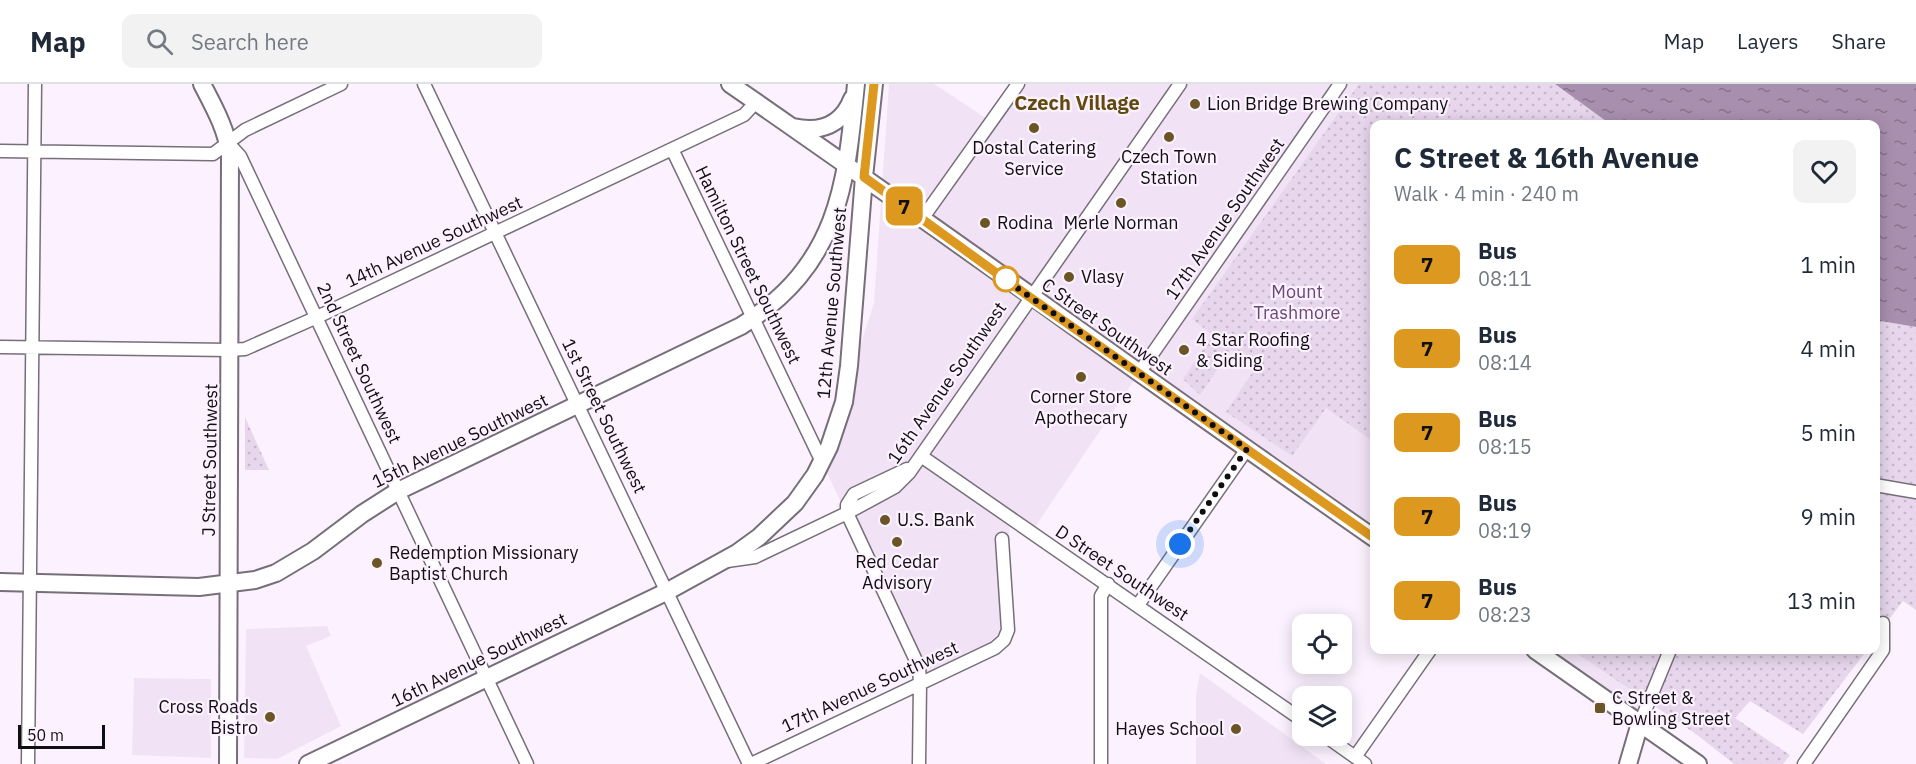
<!DOCTYPE html>
<meta charset="utf-8">
<style>
body{margin:0;font-family:"IBM Plex Sans",sans-serif;background:#f2f2f3;color:#1f2937;height:100vh;display:flex;flex-direction:column;font-size:22px;white-space:nowrap}
*{box-sizing:border-box;margin:0}
p{font-size:20px;color:#747a83}
.icon{flex:none;width:33px;height:33px;fill:none;stroke:currentColor;stroke-width:2;stroke-linecap:round;stroke-linejoin:round}
.map{position:relative;flex:1;overflow:hidden}
.sheet{position:absolute;left:1370px;top:36px;width:510px;height:534px;display:flex;flex-direction:column;background:#fff;border-radius:12px;box-shadow:0 3px 15px #0003}
.sheet>*{flex:none}
.badge{padding:0 12px;border-radius:9px;font-size:21px;line-height:39px}
.buttons{position:absolute;left:1292px;top:530px;display:grid;gap:12px}
.buttons a{display:grid;place-items:center;width:60px;height:60px;border-radius:12px;background:#fff;box-shadow:0 3px 15px #0003;font-size:30px}
.scale{position:absolute;left:18px;bottom:15px;width:87px;box-sizing:border-box;padding-left:6px;border:3px solid #110e12;border-top:0;font-size:16px;line-height:21px;white-space:nowrap;color:#110e12;-webkit-text-stroke:4px #fcf2ff;paint-order:stroke}
.you{position:absolute;width:30px;height:30px;margin:-15px;border:4px solid #fff;border-radius:50%;background:#1a73e8;box-shadow:0 0 0 9px #1a73e833}
.map>.badge{position:absolute;translate:-50% -50%;box-shadow:0 0 0 3px #fff}
.round{display:grid;place-items:center;flex:none;width:63px;height:63px;border-radius:12px;background:#f2f2f3}
.head{display:flex;align-items:center;justify-content:space-between;height:102px;padding:0 24px}
h1{font-size:28px;font-weight:700;line-height:45px}
ul{padding:0;list-style:none}
li{display:flex;align-items:center;gap:18px;height:84px;padding:0 24px}
li div{flex:1}
li b{display:block;font-size:22px}
li em{font-style:normal}
li .badge{min-width:66px;font-weight:700;text-align:center}
header{display:flex;align-items:center;gap:36px;box-sizing:border-box;height:84px;padding:0 30px;background:#fff;border-bottom:2px solid #e0e1e3}
header strong{font-size:28px}
nav{display:flex;gap:33px;margin-inline-start:auto;font-size:21px}
.search{width:420px;height:54px;background:#f2f2f3;display:flex;align-items:center;gap:15px;box-sizing:border-box;padding:0 21px;border-radius:12px;color:#747a83;font-size:22px}
.map>svg:first-child{display:block}
.built{fill:#f1e3f5}
.park{fill:url(#park-dots)}
.water{fill:url(#water-ripples)}
.lines{fill:none;stroke-linecap:round;stroke-linejoin:round}
.street-casing{stroke:#766e78;stroke-width:15}
.secondary-casing{stroke:#766e78;stroke-width:20}
.street{stroke:#fff;stroke-width:12}
.secondary{stroke:#fff;stroke-width:16}
.line-casing{stroke:#fff;stroke-width:14}
.line{stroke:#dc981f;stroke-width:9}
.walk{stroke:#110e12;stroke-width:6;stroke-dasharray:0 10.8}
.poi-dot{fill:#6b5525;stroke:#fcf2ff;stroke-width:2}
.stop-dot{fill:#fff;stroke:#dc981f;stroke-width:3}
.labels{text-anchor:middle;stroke-width:4.5;stroke-linejoin:round;paint-order:stroke}
.poi-label{font-size:18px;fill:#110e12;stroke:#fcf2ff;text-anchor:start}
.street-label{font-size:18px;fill:#110e12;stroke:#fcf2ff}
.park-label{font-size:18px;fill:#6b4775;stroke:#fcf2ff}
.neighbourhood-label{font-size:20px;font-weight:bold;fill:#624a0e;stroke:#fcf2ff}
</style>
<header>
<strong>Map</strong>
<div class="search"><svg class="icon" aria-label="search" viewBox="0 0 24 24"><circle cx="10" cy="10" r="6"/><path d="M15 15l6 6"/></svg>Search here</div>
<nav><a>Map</a><a>Layers</a><a>Share</a></nav>
</header>
<div class="map">
<svg width="1916" height="680" viewBox="0 0 1916 680">
<defs>
<pattern id="park-dots" width="8" height="8" patternUnits="userSpaceOnUse" patternTransform="scale(1.5)"><rect width="8" height="8" fill="#e7d6ec"/><path d="M2 2h.1M6 6h.1" fill="none" stroke="#c5b6c9" stroke-width="1.8" stroke-linecap="round"/></pattern>
<pattern id="water-ripples" width="26" height="14" patternUnits="userSpaceOnUse" patternTransform="scale(1.5)"><rect width="26" height="14" fill="#a88faf"/><path d="M2 4q2-2 4 0t4 0M15 11q2-2 4 0t4 0" fill="none" stroke="#87738d"/></pattern>
</defs>
<rect width="100%" height="100%" fill="#fcf2ff"/>
<path class="built" d="M 889,0 L 934,0 L 995,40 L 1024,0 L 1555,0 L 1610,40 L 1374,40 L 1374,453 L 1139,289 L 1031,449 L 1010,435 L 1004,556 L 924,596 L 822,378 L 874,219 Z
M 327,542 L 331,552 L 306,562 L 341,642 L 277,675 L 244,674 L 246,545 Z
M 1535,566 L 1670,566 L 1640,639 Z
M 1200,589 L 1326,680 L 1196,680 L 1196,610 Z
M 134,594 L 211,595 L 211,674 L 132,671 Z"/>
<path class="park" d="M 1359,0 L 1555,0 L 1610,40 L 1374,40 L 1374,358 L 1326,324 L 1292,372 L 1226,328 L 1256,283 L 1231,266 L 1200,311 L 1183,295 L 1213,251 L 1192,235 Z
M 1875,236 L 1916,243 L 1916,526 L 1903,517 L 1875,554 Z
M 245,333 L 269,386 L 245,386 Z
M 1572,566 L 1867,566 L 1803,650 L 1750,617 L 1735,634 L 1790,671 L 1783,680 L 1734,680 L 1696,650 Z"/>
<path class="water" d="M 1555,0 L 1916,0 L 1916,243 L 1875,236 L 1875,40 L 1610,40 Z"/>
<g class="lines">
<g class="street-casing">
<path id="street" d="M 424,0 L 749,680
M 229,60 L 240,72 L 527,680
M 672,65 L 822,378
M 0,67 L 213,70 L 245,46 L 341,0
M 922,135 L 1018,0
M 0,263 L 230,266 L 245,265 L 315,234 L 744,31 L 756,18
M 1139,289 L 1340,0
M 921,372 L 1302,636
M 907,385 L 854,410 L 847,421 L 847,429 L 919,583 L 920,599 L 919,680
M 1875,401 L 1916,408
M 727,477 L 755,473 L 847,429 L 895,403 L 909,389 L 1180,0
M 1138,521 L 1247,365
M 1640,639 L 1670,566
M 1324,651 L 1365,680
M 1355,673 L 1430,566
M 28,680 L 35,0
M 751,680 L 995,564 L 1004,556 L 1008,546 L 1002,455
M 1101,680 L 1101,512 L 1108,500
M 1804,680 L 1883,566 L 1883,539"/>
</g>
<g class="secondary-casing">
<path id="secondary" d="M 202,0 C 214,23 227,46 230,72 L 228,680
M 730,0 C 946,149 1158,304 1374,454
M 793,43 C 820,49 842,41 852,15
M 0,498 L 199,503 L 255,496 L 276,489 L 313,467 L 362,430 L 398,407 L 741,242 C 838,181 846,104 856,0
M 1535,566 L 1698,680
M 308,680 L 668,507 L 737,469 L 759,453 L 795,419 L 815,391 L 829,363 L 844,318 L 849,282 L 864,93 L 874,0
M 1628,680 L 1640,639"/>
</g>
<use href="#street" class="street"/>
<use href="#secondary" class="secondary"/>
</g>
<g class="lines">
<g class="line-casing">
<path id="line" d="M 874,0 L 864,93 L 1031,214 L 1374,454"/>
</g>
<use href="#line" class="line"/>
<path class="walk" d="M 1006,195 L 1003,194 L 1247,365 L 1180,460"/>
</g>
<g class="poi-dot">
<circle cx="1195" cy="20" r="6"/>
<circle cx="1034" cy="44" r="6"/>
<circle cx="1169" cy="53" r="6"/>
<circle cx="1121" cy="119" r="6"/>
<circle cx="985" cy="139" r="6"/>
<circle cx="1069" cy="193" r="6"/>
<circle cx="1184" cy="266" r="6"/>
<circle cx="1081" cy="293" r="6"/>
<circle cx="885" cy="436" r="6"/>
<circle cx="897" cy="458" r="6"/>
<circle cx="377" cy="479" r="6"/>
<rect x="1594" y="618" width="12" height="12" rx="3"/>
<circle cx="270" cy="633" r="6"/>
<circle cx="1236" cy="645" r="6"/>
</g>
<circle class="stop-dot" cx="1006" cy="195" r="12"/>
<g class="labels">
<g class="poi-label">
<text x="1207" y="26">Lion Bridge Brewing Company</text>
<text x="1034" y="70" text-anchor="middle">Dostal Catering<tspan x="1034" dy="21">Service</tspan></text>
<text x="1169" y="79" text-anchor="middle">Czech Town<tspan x="1169" dy="21">Station</tspan></text>
<text x="997" y="145">Rodina</text>
<text x="1121" y="145" text-anchor="middle">Merle Norman</text>
<text x="1081" y="199">Vlasy</text>
<text x="1196" y="262">4 Star Roofing<tspan x="1196" dy="21">&amp; Siding</tspan></text>
<text x="1081" y="319" text-anchor="middle">Corner Store<tspan x="1081" dy="21">Apothecary</tspan></text>
<text x="897" y="442">U.S. Bank</text>
<text x="389" y="475">Redemption Missionary<tspan x="389" dy="21">Baptist Church</tspan></text>
<text x="897" y="484" text-anchor="middle">Red Cedar<tspan x="897" dy="21">Advisory</tspan></text>
<text x="1612" y="620">C Street &amp;<tspan x="1612" dy="21">Bowling Street</tspan></text>
<text x="258" y="629" text-anchor="end">Cross Roads<tspan x="258" dy="21">Bistro</tspan></text>
<text x="1224" y="651" text-anchor="end">Hayes School</text>
</g>
<g class="street-label">
<text transform="translate(1225 135) rotate(-55)" y="6">17th Avenue Southwest</text>
<text transform="translate(434 158) rotate(-25)" y="6">14th Avenue Southwest</text>
<text transform="translate(748 181) rotate(64)" y="6">Hamilton Street Southwest</text>
<text transform="translate(832 219) rotate(-85)" y="6">12th Avenue Southwest</text>
<text transform="translate(1107 243) rotate(35)" y="6">C Street Southwest</text>
<text transform="translate(359 279) rotate(65)" y="6">2nd Street Southwest</text>
<text transform="translate(947 299) rotate(-55)" y="6">16th Avenue Southwest</text>
<text transform="translate(604 332) rotate(64)" y="6">1st Street Southwest</text>
<text transform="translate(460 357) rotate(-26)" y="6">15th Avenue Southwest</text>
<text transform="translate(210 376) rotate(-89)" y="6">J Street Southwest</text>
<text transform="translate(1122 489) rotate(34)" y="6">D Street Southwest</text>
<text transform="translate(479 576) rotate(-26)" y="6">16th Avenue Southwest</text>
<text transform="translate(870 603) rotate(-25)" y="6">17th Avenue Southwest</text>
</g>
<g class="park-label">
<text x="1297" y="214">Mount<tspan x="1297" dy="21">Trashmore</tspan></text>
</g>
<g class="neighbourhood-label">
<text x="1077" y="26">Czech Village</text>
</g>
</g>
</svg>
<div class="buttons">
<a><svg class="icon" aria-label="locate" viewBox="0 0 24 24"><circle cx="12" cy="12" r="6"/><path d="M12 2v4M12 18v4M2 12h4M18 12h4"/></svg></a>
<a><svg class="icon" aria-label="layers" viewBox="0 0 24 24"><path d="M12 4l9 5-9 5-9-5zM3 14l9 5 9-5"/></svg></a>
</div>
<div class="scale">50 m</div>
<div class="you" style="left:1180px;top:460px"></div>
<b class="badge" style="left:904px;top:122px;background:#dc981f;color:#111">7</b>
<section class="sheet">
<div class="head"><div><h1>C Street &amp; 16th Avenue</h1><p>Walk · 4 min · 240 m</p></div><a class="round"><svg class="icon" aria-label="heart" viewBox="0 0 24 24"><path d="M12 20l-8-8c-3-5 5-10 8-4 3-6 11-1 8 4z"/></svg></a></div>
<ul>
<li><span class="badge" style="background:#dc981f;color:#111">7</span><div><b>Bus</b><p>08:11</p></div><em>1 min</em></li>
<li><span class="badge" style="background:#dc981f;color:#111">7</span><div><b>Bus</b><p>08:14</p></div><em>4 min</em></li>
<li><span class="badge" style="background:#dc981f;color:#111">7</span><div><b>Bus</b><p>08:15</p></div><em>5 min</em></li>
<li><span class="badge" style="background:#dc981f;color:#111">7</span><div><b>Bus</b><p>08:19</p></div><em>9 min</em></li>
<li><span class="badge" style="background:#dc981f;color:#111">7</span><div><b>Bus</b><p>08:23</p></div><em>13 min</em></li>
</ul>
</section>
</div>
